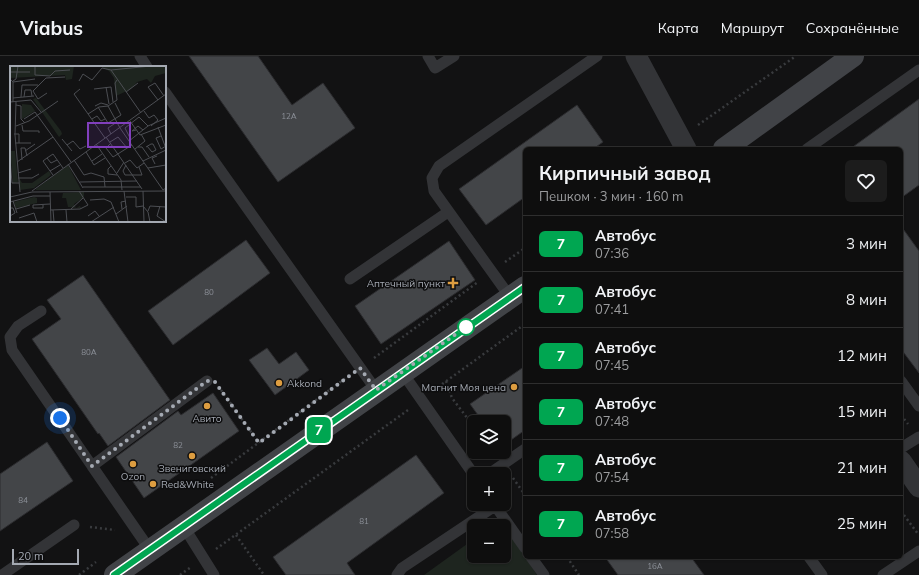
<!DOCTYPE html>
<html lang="ru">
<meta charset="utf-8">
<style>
body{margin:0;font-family:Mulish,sans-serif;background:#1c1c1c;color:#f1f3f6;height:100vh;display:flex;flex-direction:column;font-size:15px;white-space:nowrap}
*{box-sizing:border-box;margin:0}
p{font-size:13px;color:#9b9c9e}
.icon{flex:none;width:22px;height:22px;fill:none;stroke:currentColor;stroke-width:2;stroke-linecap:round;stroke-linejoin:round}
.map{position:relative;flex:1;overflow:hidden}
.sheet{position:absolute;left:523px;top:91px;width:380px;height:412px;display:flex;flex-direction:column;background:#0e0e0e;border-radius:6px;box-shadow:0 1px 3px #0004,0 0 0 1px #2e2e2e}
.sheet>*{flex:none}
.badge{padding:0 8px;border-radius:6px;font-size:14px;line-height:26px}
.buttons{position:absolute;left:467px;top:359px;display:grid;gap:8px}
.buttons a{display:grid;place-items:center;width:44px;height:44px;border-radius:6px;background:#0e0e0e;box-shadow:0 1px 3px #0004,0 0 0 1px #2e2e2e;font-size:20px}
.scale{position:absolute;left:12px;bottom:10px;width:67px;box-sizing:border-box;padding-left:4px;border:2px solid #a4a9b2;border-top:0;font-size:11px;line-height:14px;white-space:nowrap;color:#a4a9b2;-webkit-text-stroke:3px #0d0d0e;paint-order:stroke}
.you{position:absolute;width:20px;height:20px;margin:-10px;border:3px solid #fff;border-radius:50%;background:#1a73e8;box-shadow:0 0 0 6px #1a73e833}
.map>.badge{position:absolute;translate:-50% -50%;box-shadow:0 0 0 2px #fff}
.round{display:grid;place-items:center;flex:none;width:42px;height:42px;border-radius:6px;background:#1c1c1c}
.summary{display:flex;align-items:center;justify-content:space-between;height:68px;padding:0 16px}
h1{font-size:19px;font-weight:700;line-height:30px}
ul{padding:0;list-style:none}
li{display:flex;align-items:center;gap:12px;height:56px;padding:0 16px;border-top:1px solid #2e2e2e}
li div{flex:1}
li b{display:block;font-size:15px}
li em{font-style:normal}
li .badge{min-width:44px;font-weight:700;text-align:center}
header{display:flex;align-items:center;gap:24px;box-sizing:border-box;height:56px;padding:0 20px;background:#0e0e0e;border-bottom:1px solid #2e2e2e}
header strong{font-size:19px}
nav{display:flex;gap:22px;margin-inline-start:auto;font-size:14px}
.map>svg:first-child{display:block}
.green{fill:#1e251f}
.building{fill:#434548;stroke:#2c2c2f}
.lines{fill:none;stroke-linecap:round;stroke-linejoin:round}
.path{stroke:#393b3e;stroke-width:2.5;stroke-dasharray:2 3;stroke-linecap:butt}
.lane{stroke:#333437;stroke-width:11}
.street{stroke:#333437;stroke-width:21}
.secondary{stroke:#414347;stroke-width:22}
.line-casing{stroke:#fff;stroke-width:9}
.line{stroke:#00a651;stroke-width:6}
.walk{stroke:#a4a9b2;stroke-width:4;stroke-dasharray:0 7.2}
.poi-dot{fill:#dd9d40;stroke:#0d0d0e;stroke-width:1.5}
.stop-dot{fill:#fff;stroke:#00a651;stroke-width:2}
.labels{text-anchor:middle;stroke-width:3;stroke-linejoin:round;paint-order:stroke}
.number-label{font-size:8px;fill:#8c9098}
.poi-label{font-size:10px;fill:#a4a9b2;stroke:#0d0d0e}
.inset-road{fill:none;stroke:#4c4e53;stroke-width:1}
.view{fill:#813fbd;fill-opacity:0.15;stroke:#813fbd;stroke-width:2}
.inset-edge{fill:none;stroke:#a4a9b2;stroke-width:2}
</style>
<header>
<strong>Viabus</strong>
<nav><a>Карта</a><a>Маршрут</a><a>Сохранённые</a></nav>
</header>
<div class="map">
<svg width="919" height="519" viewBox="0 0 919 519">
<rect width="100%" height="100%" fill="#121213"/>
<path class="green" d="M 501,465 L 537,519 L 424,519 L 474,483 L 474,500 L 504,500 L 504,470 L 493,470 Z"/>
<path class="building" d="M 189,0 L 258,0 L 292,49 L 323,27 L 355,72 L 278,126 Z
M 919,43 L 919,129 L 901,142 L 901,93 L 850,93 Z
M 577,49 L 603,86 L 593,93 L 525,93 L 525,141 L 486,169 L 459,133 Z
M 901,170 L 919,195 L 919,317 L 901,293 Z
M 246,184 L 270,217 L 173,289 L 148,255 Z
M 449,185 L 475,224 L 381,288 L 355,250 Z
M 83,219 L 170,344 L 108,390 L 99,377 L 98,378 L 32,283 L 61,263 L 47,244 Z
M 267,292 L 279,308 L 296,296 L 309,314 L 275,339 L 249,304 Z
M 525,310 L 525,374 L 504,389 L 504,366 L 483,366 L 470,348 Z
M 213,337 L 239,375 L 144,442 L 116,401 L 178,355 L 181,359 Z
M 47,386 L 73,425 L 0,475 L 0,418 Z
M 416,399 L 444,437 L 347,507 L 355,519 L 286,519 L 273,501 Z
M 605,501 L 691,501 L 704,519 L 618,519 Z"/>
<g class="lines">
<path class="path" d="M 698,69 L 796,0
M 505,206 L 525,192
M 374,302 L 478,226
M 446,325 L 452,342 L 474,371
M 221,334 L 259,387
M 434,334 L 525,268
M 901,359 L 908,368
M 211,422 L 347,321
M 513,422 L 525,439
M 901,455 L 918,478
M 90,471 L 115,474
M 236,479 L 264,519
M 216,493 L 408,354
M 567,501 L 579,519
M 79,519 L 96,506
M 180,519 L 191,511"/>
<path class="lane" d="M 140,0 L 147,11
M 428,0 L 435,12 L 454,0
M 165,36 L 376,334
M 807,93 L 919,14
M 350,223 L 448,156
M 510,241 L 434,135 L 432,122 L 439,110 L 597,0
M 41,255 L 18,270 L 10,281 L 12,294 L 92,410
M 402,316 L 474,419
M 901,325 L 919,350
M 901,392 L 919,381
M 489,418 L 525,393
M 494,448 L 525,492
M 184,471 L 214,519
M 150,494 L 92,410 L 207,325
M 531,501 L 544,519
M 809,501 L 822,519
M 2,519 L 74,469
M 397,519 L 402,512 L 495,450
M 883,519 L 919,495"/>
<path class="street" d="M 636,0 L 686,93
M 901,405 L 919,431"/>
<path class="secondary" d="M 724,93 L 853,0
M 115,519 L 525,231"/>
</g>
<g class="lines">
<g class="line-casing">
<path id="line" d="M 114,519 L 525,231"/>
</g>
<use href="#line" class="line"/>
<path class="walk" d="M 60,362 L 92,410 L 207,325 L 215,326 L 259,387 L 360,312 L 376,334 L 466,271"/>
</g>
<g class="poi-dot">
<path d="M451 221h4v4h4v4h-4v4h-4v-4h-4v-4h4z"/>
<circle cx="279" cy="327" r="4"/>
<circle cx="514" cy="331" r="4"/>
<circle cx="207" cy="350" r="4"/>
<circle cx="192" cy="400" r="4"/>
<circle cx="133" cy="408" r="4"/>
<circle cx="153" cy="428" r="4"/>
</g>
<circle class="stop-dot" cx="466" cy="271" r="8"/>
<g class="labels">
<g class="number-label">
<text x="289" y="63">12А</text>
<text x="209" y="239">80</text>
<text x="89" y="299">80А</text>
<text x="178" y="392">82</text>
<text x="23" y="447">84</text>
<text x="364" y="468">81</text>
<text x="655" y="513">16А</text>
</g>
<g class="poi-label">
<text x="445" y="231" text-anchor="end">Аптечный пункт</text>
<text x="287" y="331" text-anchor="start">Akkond</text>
<text x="506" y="335" text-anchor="end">Магнит Моя цена</text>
<text x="207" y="366">Авито</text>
<text x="192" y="416">Звениговский</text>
<text x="133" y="424">Ozon</text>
<text x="161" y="432" text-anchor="start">Red&amp;White</text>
</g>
</g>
<g transform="translate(10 10)">
<rect width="156" height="156" fill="#121213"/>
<path d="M 0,0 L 64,0 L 62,13 L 56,14 L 55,9 L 0,12 ZM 90,0 L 156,0 L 156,7 L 145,10 L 141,17 L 137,13 L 127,16 L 121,23 L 106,30 L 104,12 L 99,5 ZM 26,32 L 51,65 L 52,68 L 49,71 L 23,33 ZM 12,38 L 21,39 L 25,45 L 12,53 ZM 0,85 L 5,85 L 8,116 L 3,117 ZM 58,99 L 71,124 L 26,124 L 26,123 ZM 39,105 L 41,109 L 24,122 L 10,124 L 9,112 L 12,117 L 22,117 ZM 74,126 L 74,131 L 64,138 L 66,142 L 70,140 L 71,142 L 58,141 L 56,132 L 52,132 L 53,127 ZM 24,131 L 27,132 L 27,137 L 6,142 L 4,136 Z" fill="#1e251f"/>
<path class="inset-road" d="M 25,0 L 25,9 L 40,10 L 45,5 L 60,4M 0,6 L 20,6M 0,13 L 3,16 L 3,36M 3,15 L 6,13 L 8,0M 69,15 L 73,8 L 82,14 L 92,2 L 101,4M 3,16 L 25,13M 96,21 L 99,38M 70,23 L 64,28 L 95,72M 84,23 L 101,21 L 103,36M 116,26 L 128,17M 37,27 L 28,33 L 23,25 L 36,12 L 55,11M 11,31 L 12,19 L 28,19M 14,31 L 15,24 L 21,24 L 22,30M 3,32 L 24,30M 148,34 L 138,21 L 145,17 L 154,30M 0,36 L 21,34 L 31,46M 6,36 L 5,69 L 10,126M 6,39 L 11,40 L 11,53 L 15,57M 85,40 L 91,37 L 98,39M 98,40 L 110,62 L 153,124 L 156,122M 98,40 L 107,34 L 105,17 L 107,14M 88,41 L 98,57 L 111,49 L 105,37M 134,45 L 139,52 L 144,49 L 148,54 L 141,60M 131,47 L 101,4 L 141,0M 78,48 L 89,41 L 98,40M 129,51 L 138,60M 14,53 L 25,46 L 61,96M 82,53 L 87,50 L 91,55 L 95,53M 120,55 L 130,69 L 156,59M 12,59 L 13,65 L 29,65 L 29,67M 6,60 L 19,55 L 48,35M 148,61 L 155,80M 126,64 L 122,65 L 128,60 L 133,64M 4,68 L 9,68 L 9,77M 101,68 L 98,62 L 107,56M 151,70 L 146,72 L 151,83 L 156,80M 96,71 L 132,123M 52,73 L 62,85M 121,74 L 115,62 L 129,51M 119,75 L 138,60 L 156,52M 100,76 L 108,71 L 117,82M 5,77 L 21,77M 101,77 L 96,82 L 103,91 L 122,79M 86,78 L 111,114 L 112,124M 57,79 L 63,75 L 70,83 L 76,80M 128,81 L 132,81 L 139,91M 136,81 L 141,78 L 143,78 L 146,84 L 142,86 L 137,80M 125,83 L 135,75 L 131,68M 15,85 L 25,78M 76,86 L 84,99 L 95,92M 37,92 L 33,95 L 40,105M 0,93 L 2,117 L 9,117M 12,94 L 11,82 L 15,82 L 17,90M 47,94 L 41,97 L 37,92 L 43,88 L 53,102M 64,94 L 74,109 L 81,107 L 94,111 L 95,121M 82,95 L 92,88M 133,95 L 156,84M 7,96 L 43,71M 115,97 L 120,94 L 127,102 L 134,97M 58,98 L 73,122M 145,98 L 142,92 L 147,90M 116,99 L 113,105 L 115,109 L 132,109 L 129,101M 101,100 L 98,103 L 98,108 L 107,109M 138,102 L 156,99M 8,107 L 21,103M 107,107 L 114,96M 43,109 L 40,105 L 50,99M 8,112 L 22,112 L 29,108M 70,116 L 127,115M 73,121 L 131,121M 22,125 L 156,28M 114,125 L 118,156M 133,125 L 134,156M 40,126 L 41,156M 0,131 L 22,126 L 156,125M 116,131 L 126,131 L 126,141 L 133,140 L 138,146 L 140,156M 80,134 L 94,133 L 101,136 L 109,156M 3,135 L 7,147M 0,136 L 23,130 L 40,130M 33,139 L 33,142 L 23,142 L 23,139 L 40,138M 150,140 L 147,150 L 156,156M 0,142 L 3,142 L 5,147 L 0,150M 6,143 L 20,139M 61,143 L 73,132M 112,143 L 111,136 L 116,135M 40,144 L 70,143 L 78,139 L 69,125M 43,144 L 44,156M 56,144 L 57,156M 138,145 L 140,140 L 156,141M 106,148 L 117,140M 78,150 L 85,145 L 89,150M 9,152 L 24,147 L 27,156M 81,156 L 104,141"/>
<path class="view" d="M 78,57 L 120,57 L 120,81 L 78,81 Z"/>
<rect width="156" height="156" class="inset-edge"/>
</g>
</svg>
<div class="buttons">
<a><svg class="icon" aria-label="layers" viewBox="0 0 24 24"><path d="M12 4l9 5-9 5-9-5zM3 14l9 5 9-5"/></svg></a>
<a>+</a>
<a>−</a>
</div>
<div class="scale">20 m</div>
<div class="you" style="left:60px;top:362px"></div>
<b class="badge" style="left:319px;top:374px;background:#00a651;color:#fff">7</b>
<section class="sheet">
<div class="summary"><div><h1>Кирпичный завод</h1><p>Пешком · 3 мин · 160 m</p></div><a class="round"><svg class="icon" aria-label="heart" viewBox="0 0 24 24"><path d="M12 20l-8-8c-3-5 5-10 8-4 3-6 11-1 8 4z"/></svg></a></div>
<ul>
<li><span class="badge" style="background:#00a651;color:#fff">7</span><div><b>Автобус</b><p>07:36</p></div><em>3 мин</em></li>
<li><span class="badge" style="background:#00a651;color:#fff">7</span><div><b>Автобус</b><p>07:41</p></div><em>8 мин</em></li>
<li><span class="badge" style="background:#00a651;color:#fff">7</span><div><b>Автобус</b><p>07:45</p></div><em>12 мин</em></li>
<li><span class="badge" style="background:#00a651;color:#fff">7</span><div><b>Автобус</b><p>07:48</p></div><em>15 мин</em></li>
<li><span class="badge" style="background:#00a651;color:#fff">7</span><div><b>Автобус</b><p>07:54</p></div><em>21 мин</em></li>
<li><span class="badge" style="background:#00a651;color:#fff">7</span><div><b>Автобус</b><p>07:58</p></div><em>25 мин</em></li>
</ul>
</section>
</div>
